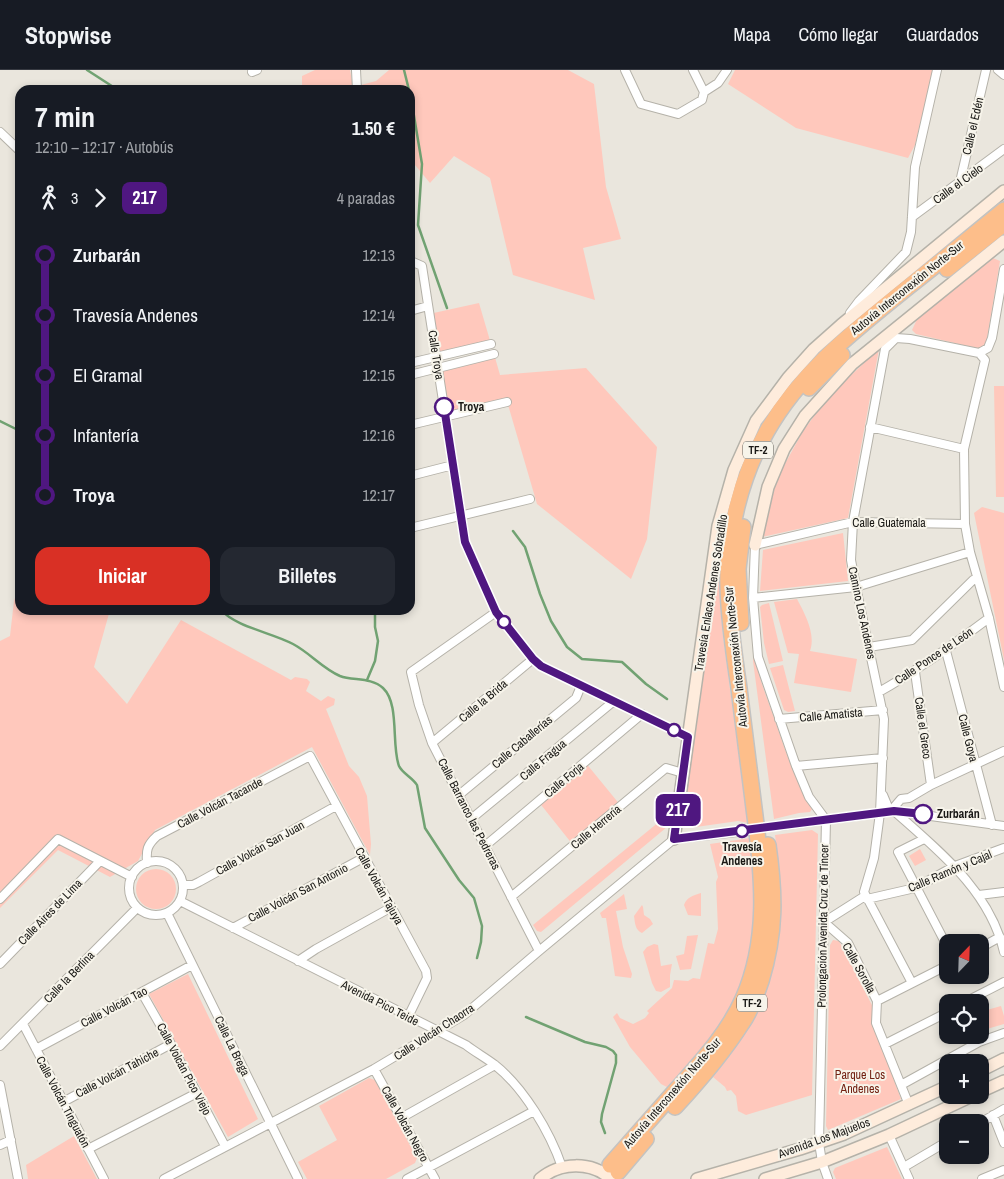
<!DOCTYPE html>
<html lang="es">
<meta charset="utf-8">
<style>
body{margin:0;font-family:"Archivo Narrow",sans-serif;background:#242831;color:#f1f3f6;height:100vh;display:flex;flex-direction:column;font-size:19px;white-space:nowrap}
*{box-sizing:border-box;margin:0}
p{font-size:16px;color:#9ea1a6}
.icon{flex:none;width:28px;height:28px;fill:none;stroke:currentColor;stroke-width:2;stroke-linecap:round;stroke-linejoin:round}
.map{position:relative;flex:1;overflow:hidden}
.details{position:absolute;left:15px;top:15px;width:400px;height:530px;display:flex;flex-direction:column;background:#171b24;border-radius:15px;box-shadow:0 2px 8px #0003}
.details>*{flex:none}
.badge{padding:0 10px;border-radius:8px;font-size:18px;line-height:32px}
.needle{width:32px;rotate:23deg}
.controls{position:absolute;left:939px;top:864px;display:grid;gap:10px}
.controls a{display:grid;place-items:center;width:50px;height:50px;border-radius:10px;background:#171b24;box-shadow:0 2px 8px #0003;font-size:25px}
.map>.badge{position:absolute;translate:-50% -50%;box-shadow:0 0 0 2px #fff}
.legs{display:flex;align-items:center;gap:8px;height:55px;padding:0 20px;font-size:16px}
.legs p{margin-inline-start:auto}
.overview{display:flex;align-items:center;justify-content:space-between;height:85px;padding:0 20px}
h1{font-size:28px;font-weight:700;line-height:38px}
.action{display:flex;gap:10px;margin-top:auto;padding:10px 20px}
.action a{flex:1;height:58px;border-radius:15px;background:#d93025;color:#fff;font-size:20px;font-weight:700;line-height:58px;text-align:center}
.action a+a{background:#242831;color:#f1f3f6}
ul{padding:0 20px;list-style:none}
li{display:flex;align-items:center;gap:18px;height:60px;font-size:19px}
li i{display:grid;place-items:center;width:8px;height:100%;margin:0 6px;background:currentColor}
li i::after{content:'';width:12px;height:12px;margin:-6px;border:4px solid;border-radius:50%;background:#171b24}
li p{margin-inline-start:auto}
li:first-child i{background:linear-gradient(#0000 50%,currentColor 0)}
li:last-child i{background:linear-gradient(currentColor 50%,#0000 0)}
header{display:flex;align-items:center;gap:30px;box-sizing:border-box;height:70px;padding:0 25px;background:#171b24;border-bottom:1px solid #363941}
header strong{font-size:24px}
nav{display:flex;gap:28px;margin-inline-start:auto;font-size:18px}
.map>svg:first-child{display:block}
.green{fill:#ffc8bc}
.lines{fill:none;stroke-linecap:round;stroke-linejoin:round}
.stream{stroke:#71a272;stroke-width:2.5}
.street-tunnel{stroke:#cbc7bf;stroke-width:8;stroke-dasharray:8 4;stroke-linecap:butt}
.street-casing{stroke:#b5b2a9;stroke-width:10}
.secondary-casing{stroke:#b5b2a9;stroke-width:14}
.highway-casing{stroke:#c3c3c2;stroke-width:18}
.street{stroke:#fff;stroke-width:8}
.secondary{stroke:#feecdc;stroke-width:11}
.highway{stroke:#fdbe8a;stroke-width:15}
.line-1-casing{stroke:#fff;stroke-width:11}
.line-1{stroke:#4f1780;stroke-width:8}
.stop-1-dot{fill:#fff;stroke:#4f1780;stroke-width:2.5}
.labels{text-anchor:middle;stroke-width:4;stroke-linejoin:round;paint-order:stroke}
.shield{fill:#f7f4ea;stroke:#5c5a55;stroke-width:1}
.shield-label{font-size:11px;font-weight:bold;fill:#191815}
.street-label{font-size:12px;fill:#191815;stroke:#f7f4ea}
.stop-label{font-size:12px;font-weight:bold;fill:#191815;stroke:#f7f4ea;text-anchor:start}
.park-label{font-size:12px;fill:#722112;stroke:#f7f4ea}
</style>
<header>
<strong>Stopwise</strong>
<nav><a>Mapa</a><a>Cómo llegar</a><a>Guardados</a></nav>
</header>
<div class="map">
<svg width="1004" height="1109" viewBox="0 0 1004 1109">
<rect width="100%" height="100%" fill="#eae6dd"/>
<path class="green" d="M 315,0 L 350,0 L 353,17 L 376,11 L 389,0 L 568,0 L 594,14 L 606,117 L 621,169 L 583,178 L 595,230 L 513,205 L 490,108 L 454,86 L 430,113 L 410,89 L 410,20 L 302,20 L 302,6 Z
M 735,0 L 933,0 L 915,75 L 908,88 L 796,58 L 728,14 Z
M 993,188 L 1000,191 L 986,275 L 980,279 L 916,264 L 912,260 L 919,245 Z
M 479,233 L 491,274 L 436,287 L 429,244 Z
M 879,279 L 848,448 L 762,467 L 775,412 L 803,361 L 830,325 Z
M 494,284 L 500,305 L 586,298 L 657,377 L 647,469 L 631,509 L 537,434 L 506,328 L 507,332 L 445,347 L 438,298 Z
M 994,316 L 1004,316 L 1004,427 L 996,427 Z
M 982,437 L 1004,443 L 1004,590 L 974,443 Z
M 843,463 L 848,511 L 760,521 L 763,480 Z
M 721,480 L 720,532 L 723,567 L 748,753 L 738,751 L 689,758 L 683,751 L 717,509 L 715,508 L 718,481 Z
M 20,513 L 20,540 L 110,540 L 94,597 L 127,634 L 181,550 L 291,610 L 295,607 L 307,609 L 310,612 L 306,621 L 321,631 L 328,626 L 335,629 L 334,635 L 326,639 L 349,696 L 359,707 L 367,726 L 371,774 L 370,785 L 312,677 L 155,760 L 138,791 L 110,807 L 58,780 L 0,838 L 0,571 L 10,566 L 14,531 Z
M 797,529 C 805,544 816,564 810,581 L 857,589 L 851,622 L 794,613 L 799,584 L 788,583 L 774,532 Z
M 769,533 L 783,591 L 769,594 L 764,573 L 760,537 L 762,535 Z
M 754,585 C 760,613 771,638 780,665 C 789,691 798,716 812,739 L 810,742 L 799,743 L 774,749 L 753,591 Z
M 783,595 L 795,641 L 788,642 L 784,640 L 770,598 Z
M 585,692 L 621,736 L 573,775 L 538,731 Z
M 665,747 L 668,747 L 667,757 L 541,862 L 537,861 L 533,855 Z
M 812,760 L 818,764 L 812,1025 L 746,1045 L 738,1041 L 736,1026 L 731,1020 L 727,1021 L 725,1017 L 713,1007 C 775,931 789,861 775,765 Z
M 750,768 C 752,785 755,801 756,818 C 758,865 746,921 717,959 C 701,979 684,998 667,1017 L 661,1014 L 630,977 L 613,947 L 617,943 L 620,948 L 633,954 L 645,948 L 649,943 L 647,941 L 672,918 L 674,910 L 688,911 L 693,908 L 700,909 L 708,873 L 714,874 L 718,859 L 716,812 L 718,807 L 710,774 Z
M 920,779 L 926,790 L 915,796 L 909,786 Z
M136 819a20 20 0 1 1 40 0a20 20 0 1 1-40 0Z
M 701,823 L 701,846 L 688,845 L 684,835 C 687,827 692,826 701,823 Z
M 624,824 L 627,839 L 616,841 L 623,877 L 632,904 L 631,908 L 615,906 L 606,848 L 602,848 L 600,843 Z
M 642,835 L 643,837 L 644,845 L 650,849 L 653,854 L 642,863 C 635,860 635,853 634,846 Z
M 698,865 L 691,899 L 680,900 L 676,886 L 684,884 L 687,866 Z
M 833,870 L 839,871 L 874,939 L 873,954 L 901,1029 L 828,1060 L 826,1056 L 830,875 Z
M 654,874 L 658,875 L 661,896 L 672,894 L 670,905 L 670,917 L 661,922 L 656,921 L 652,913 L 643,882 L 647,877 Z
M 188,904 L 258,1049 L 228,1067 L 149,924 Z
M 1001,936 L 1004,946 L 1004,954 L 980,961 L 980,942 Z
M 369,1008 L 375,1010 L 417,1088 L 415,1093 L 386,1109 L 307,1109 L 298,1092 L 337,1070 L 319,1036 Z
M 74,1066 L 97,1109 L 28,1109 L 26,1095 Z
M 887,1077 L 902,1109 L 836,1109 L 833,1102 L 835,1098 Z"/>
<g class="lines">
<path class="stream" d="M 87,0 L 118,20
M 404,0 L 409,20
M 410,22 L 422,94 L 418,155 L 447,238
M 0,351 L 20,361
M 513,461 L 525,477 L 540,524 L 551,551 L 567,577 L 582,589 L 622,592 L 646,614 L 667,629
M 221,540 C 236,557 273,563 293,574 C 310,583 322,598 340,606 C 353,611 371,607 383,618 C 400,634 391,675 399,696 C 402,703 413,708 417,715 L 425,758 L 459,810 L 474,828 L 482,856 L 481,872 L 477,888
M 367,610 L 375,591 L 378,571 L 375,557 L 375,540
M 526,947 L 585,972 L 606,977 L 613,981 L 616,985 L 616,993 L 602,1044 L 601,1052 L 605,1063"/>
<path class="street-tunnel" d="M 755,759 L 779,756"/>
<g class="street-casing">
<path id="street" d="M 356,0 L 357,20
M 625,0 L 641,34 L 678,44 L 702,30 L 704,22
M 693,0 L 704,22
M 998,0 L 1004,5
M 252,2 L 257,0
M 704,22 L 718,13 L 727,0
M 0,62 L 20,81
M 960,112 L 986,0
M 912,147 L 1004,79
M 410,192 L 413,192 L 422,196 L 465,472 L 496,542 L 533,589 L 541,596 L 688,667
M 410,241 L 428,236
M 850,243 L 859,231 L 906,182 L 911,162 L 915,97 L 937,0
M 979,283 L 985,290 L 964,379 L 965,454 L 970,482 L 989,548 L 1004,617
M 410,293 L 491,274
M 410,305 L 494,284
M 410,355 L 507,332
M 870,357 L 964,379
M 410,406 L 453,395
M 410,458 L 530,429
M 753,528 L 856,517 L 970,482
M 496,542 L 411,602 L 419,635 L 432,673 L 539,881
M 869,577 L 912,570 L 973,510 L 977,509
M 946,581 L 992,755
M 915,602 L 931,715
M 879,622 C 918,600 953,575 989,548
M 779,649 L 883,640
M 432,673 L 533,589
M 796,696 L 883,688
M 459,725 L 576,628 L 581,616
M 883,725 L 888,737 L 894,741 C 939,781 990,821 1004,882
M 894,741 L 895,736 L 901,729 L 909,728 L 931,715 L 1004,681
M 471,749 L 614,631
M 779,756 L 894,741 L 1004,756
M 924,769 L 898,782 L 948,878
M 485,776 L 642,644
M129 818a27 27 0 1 1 54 0a27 27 0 1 1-54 0Z
M 147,793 C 146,780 147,775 157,766 L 310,686 L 426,901 L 427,908 L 408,947
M 183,815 L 193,815 L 199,812 L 336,736
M 979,825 L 1004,822
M 865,826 L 824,852 L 848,873 L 877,931 L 876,953 L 909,1035
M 511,827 L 666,698 L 683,703
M 0,829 L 58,769 L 132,807
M 867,829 L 915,818 L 955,796 L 1004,778
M 180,831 L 466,975 C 475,982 486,988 495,995 C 524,1018 550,1062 562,1097
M 167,843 L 298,1109
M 233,858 L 363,788
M 980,878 L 1000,867
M 298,891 L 316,879 L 390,838
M 0,894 L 100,791
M 912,913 L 864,822 L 874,788 L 880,743 L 884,649 L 856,517 L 851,490 L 853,452 L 885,279 L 896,268 L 910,269 L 979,283 L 988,278 L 992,268 L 1004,199
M 142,923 L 171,974 L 225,1076
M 877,931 L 948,895
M 965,932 L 1004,912
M 23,954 L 104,1109
M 885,974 L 948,942
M 0,976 L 137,838
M 36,979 L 192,895
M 374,999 L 435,1109
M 0,1015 L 18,1109
M 901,1015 L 979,972 L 1004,963
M 63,1032 L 171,974
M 993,1045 L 1004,1073
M 401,1048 L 495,995
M 980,1053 L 1004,1039
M 889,1065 L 909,1109
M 0,1075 L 11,1070
M 88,1079 L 197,1023
M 904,1097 L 948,1071
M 164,1109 L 374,999 L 464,945 L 539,881 L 674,769 L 746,761
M 407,1109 L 534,1041
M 828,1109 L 822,1092 L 819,1073 L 826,750 L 809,727 L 796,696 L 758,587 L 753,528 L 755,475 L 853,452 L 965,454
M 982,1109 L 1004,1100"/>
</g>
<g class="secondary-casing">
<path id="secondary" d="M 755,475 L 768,417 L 784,379 L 805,346 L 852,294 L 1004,171
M 674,769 L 718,456 L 734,400 L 756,351 L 788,308 L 814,279 L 841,255 L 1004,121
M 980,1001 L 1004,989
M 980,1022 L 1004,1011
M 540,1109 C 560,1092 591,1091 611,1109
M 697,1109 L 800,1079 L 844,1064 L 948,1016
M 765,1109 L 822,1092 L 889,1065 L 974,1025"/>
</g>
<g class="highway-casing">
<path id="highway" d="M 947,199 L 1004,154
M 809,318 L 842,285
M 741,553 L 738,499 L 743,457
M 675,1037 C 699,1011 723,983 742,953 C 751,941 756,925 761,911 C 776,862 775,824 768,775
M 610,1095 C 632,1070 655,1044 677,1019 C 702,991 728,963 743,929 C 769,870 763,808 755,746 C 750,704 744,661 739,618 C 734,585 729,551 728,517 C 726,465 741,406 767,361 C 801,301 855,260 908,217 C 940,192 972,166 1004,140
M 618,1102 L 646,1069"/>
</g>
<use href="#street" class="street"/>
<use href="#secondary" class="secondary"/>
<use href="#highway" class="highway"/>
</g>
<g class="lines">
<g class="line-1-casing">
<path id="line-1" d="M 444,337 L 465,472 L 496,542 L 533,589 L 541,596 L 688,667 L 674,769 L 894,741 L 923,744"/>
</g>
<use href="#line-1" class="line-1"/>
</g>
<g class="stop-1-dot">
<circle cx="444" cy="337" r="9"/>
<circle cx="504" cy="552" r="6"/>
<circle cx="674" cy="660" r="6"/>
<circle cx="923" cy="744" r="9"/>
<circle cx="742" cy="761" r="6"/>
</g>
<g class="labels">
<g class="shield">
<rect x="743" y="371.5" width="30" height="17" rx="4"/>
<rect x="737" y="924.5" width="30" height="17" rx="4"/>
</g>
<g class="shield-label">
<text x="758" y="384">TF-2</text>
<text x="752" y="937">TF-2</text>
</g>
<g class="street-label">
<text transform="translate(973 56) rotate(-77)" y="4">Calle el Edén</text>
<text transform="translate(958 114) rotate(-36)" y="4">Calle el Cielo</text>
<text transform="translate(907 218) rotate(-39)" y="4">Autovía Interconexión Norte-Sur</text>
<text transform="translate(436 285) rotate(81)" y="4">Calle Troya</text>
<text x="889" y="457">Calle Guatemala</text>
<text transform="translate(711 523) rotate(-81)" y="4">Travesía Enlace Andenes Sobradillo</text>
<text transform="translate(862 543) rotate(78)" y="4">Camino Los Andenes</text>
<text transform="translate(934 586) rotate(-34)" y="4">Calle Ponce de León</text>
<text transform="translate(736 587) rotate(-96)" y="4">Autovía Interconexión Norte-Sur</text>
<text transform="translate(483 631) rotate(-40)" y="4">Calle la Brida</text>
<text transform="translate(831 645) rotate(-5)" y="4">Calle Amatista</text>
<text transform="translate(923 658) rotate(82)" y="4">Calle el Greco</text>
<text transform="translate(968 668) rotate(76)" y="4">Calle Goya</text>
<text transform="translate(522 672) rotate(-40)" y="4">Calle Caballerías</text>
<text transform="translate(543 690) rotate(-40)" y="4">Calle Fragua</text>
<text transform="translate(564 710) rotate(-40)" y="4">Calle Forja</text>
<text transform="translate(220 733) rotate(-28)" y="4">Calle Volcán Tacande</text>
<text transform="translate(469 744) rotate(63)" y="4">Calle Barranco las Pedreras</text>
<text transform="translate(596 757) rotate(-40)" y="4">Calle Herrería</text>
<text transform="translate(260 778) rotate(-29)" y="4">Calle Volcán San Juan</text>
<text transform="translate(950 801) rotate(-23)" y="4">Calle Ramón y Cajal</text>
<text transform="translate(379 816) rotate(61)" y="4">Calle Volcán Tajuya</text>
<text transform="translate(298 823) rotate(-28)" y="4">Calle Volcán San Antonio</text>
<text transform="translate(50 842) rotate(-46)" y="4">Calle Aires de Lima</text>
<text transform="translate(823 856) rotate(-89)" y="4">Prolongación Avenida Cruz de Tíncer</text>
<text transform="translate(859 898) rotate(61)" y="4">Calle Sorolla</text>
<text transform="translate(69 907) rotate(-46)" y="4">Calle la Berlina</text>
<text transform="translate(380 933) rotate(27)" y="4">Avenida Pico Teide</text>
<text transform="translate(114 937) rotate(-28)" y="4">Calle Volcán Tao</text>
<text transform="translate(434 962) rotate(-33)" y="4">Calle Volcán Chaorra</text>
<text transform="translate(232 976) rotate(64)" y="4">Calle La Brega</text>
<text transform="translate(184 999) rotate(62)" y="4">Calle Volcán Pico Viejo</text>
<text transform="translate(117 1003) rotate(-28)" y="4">Calle Volcán Tahiche</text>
<text transform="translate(672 1023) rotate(-49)" y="4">Autovía Interconexión Norte-Sur</text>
<text transform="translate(63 1032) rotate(62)" y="4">Calle Volcán Tinguatón</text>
<text transform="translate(405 1054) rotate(61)" y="4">Calle Volcán Negro</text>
<text transform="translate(824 1068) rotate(-20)" y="4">Avenida Los Majuelos</text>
</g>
<g class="stop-label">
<text x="458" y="341">Troya</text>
<text x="937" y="748">Zurbarán</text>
<text x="742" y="781" text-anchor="middle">Travesía<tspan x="742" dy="14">Andenes</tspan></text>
</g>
<g class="park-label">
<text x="860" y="1009">Parque Los<tspan x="860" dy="14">Andenes</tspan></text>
</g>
</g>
</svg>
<div class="controls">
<a><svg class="needle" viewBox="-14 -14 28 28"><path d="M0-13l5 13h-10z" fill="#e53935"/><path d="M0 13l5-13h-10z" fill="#9ea1a6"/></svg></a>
<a><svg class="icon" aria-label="locate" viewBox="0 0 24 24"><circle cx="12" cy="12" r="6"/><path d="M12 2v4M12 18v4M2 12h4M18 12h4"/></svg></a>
<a>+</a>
<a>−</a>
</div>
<b class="badge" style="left:678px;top:740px;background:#4f1780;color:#fff">217</b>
<section class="details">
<div class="overview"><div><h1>7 min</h1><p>12:10 – 12:17 · Autobús</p></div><b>1.50 €</b></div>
<div class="legs"><svg class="icon" aria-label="walk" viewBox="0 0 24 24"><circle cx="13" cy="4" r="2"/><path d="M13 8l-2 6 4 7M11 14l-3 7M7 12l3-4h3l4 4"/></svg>3<svg class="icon" aria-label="forward" viewBox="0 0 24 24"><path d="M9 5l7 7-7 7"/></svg><b class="badge" style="background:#4f1780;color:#fff">217</b><p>4 paradas</p></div>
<ul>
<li><i style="color:#4f1780"></i><b>Zurbarán</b><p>12:13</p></li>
<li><i style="color:#4f1780"></i><span>Travesía Andenes</span><p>12:14</p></li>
<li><i style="color:#4f1780"></i><span>El Gramal</span><p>12:15</p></li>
<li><i style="color:#4f1780"></i><span>Infantería</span><p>12:16</p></li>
<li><i style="color:#4f1780"></i><b>Troya</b><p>12:17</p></li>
</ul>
<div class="action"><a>Iniciar</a><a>Billetes</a></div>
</section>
</div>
